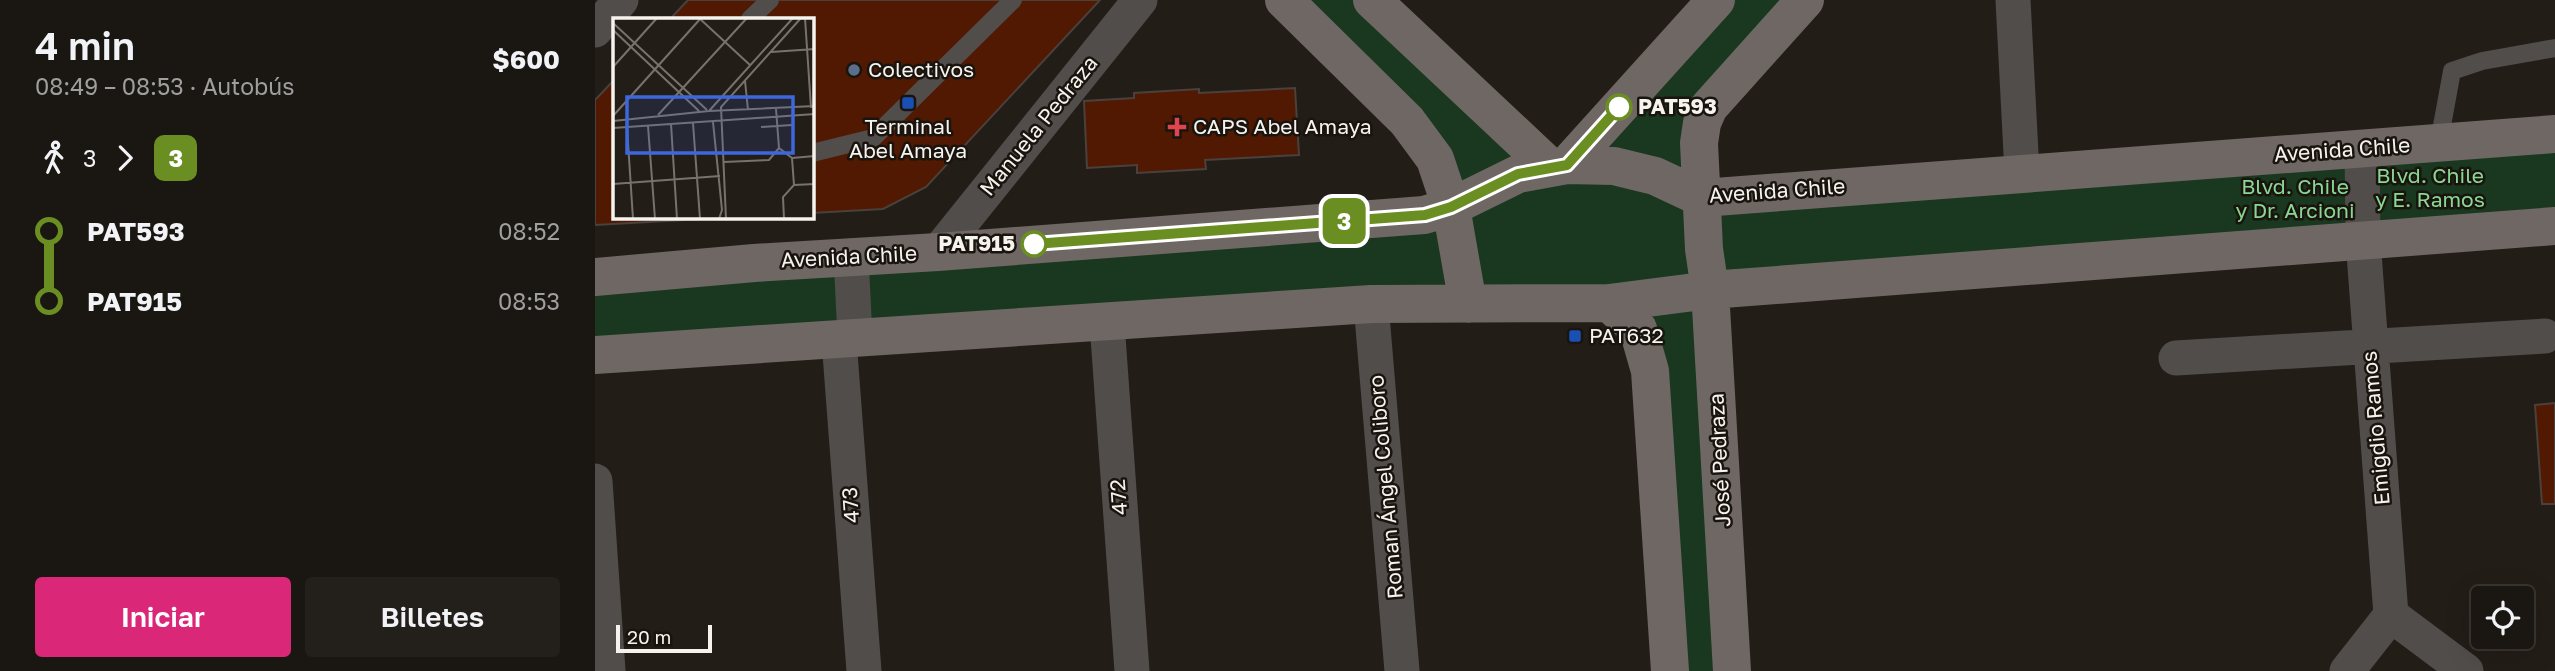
<!DOCTYPE html>
<html lang="es">
<meta charset="utf-8">
<style>
body{margin:0;font-family:"Golos Text",sans-serif;background:#231f1a;color:#f1f3f6;height:100vh;display:flex;flex-direction:column;font-size:26px;white-space:nowrap}
*{box-sizing:border-box;margin:0}
p{font-size:23px;color:#9f9f9f}
.icon{flex:none;width:38px;height:38px;fill:none;stroke:currentColor;stroke-width:2;stroke-linecap:round;stroke-linejoin:round}
.map{position:relative;flex:1;overflow:hidden}
.side{display:flex;flex-direction:column;background:#1a1611;width:595px}
.side>*{flex:none}
.badge{padding:0 14px;border-radius:10px;font-size:24px;line-height:46px}
.controls{position:absolute;left:1876px;top:586px;display:grid;gap:14px}
.controls a{display:grid;place-items:center;width:63px;height:63px;border-radius:7px;background:#1a1611;box-shadow:0 7px 28px #0002,0 0 0 2px #383531;font-size:35px}
.scale{position:absolute;left:21px;bottom:18px;width:96px;box-sizing:border-box;padding-left:7px;border:4px solid #f6f2ee;border-top:0;font-size:19px;line-height:24px;white-space:nowrap;color:#f6f2ee;-webkit-text-stroke:5px #19140e;paint-order:stroke}
.map>.badge{position:absolute;translate:-50% -50%;box-shadow:0 0 0 4px #fff}
.legs{display:flex;align-items:center;gap:10px;height:77px;padding:0 35px;font-size:23px}
.legs p{margin-inline-start:auto}
.headline{display:flex;align-items:center;justify-content:space-between;height:119px;padding:0 35px}
h1{font-size:38px;font-weight:600;line-height:52px}
.cta{display:flex;gap:14px;margin-top:auto;padding:14px 35px}
.cta a{flex:1;height:80px;border-radius:7px;background:#db2777;color:#fff;font-size:28px;font-weight:600;line-height:80px;text-align:center}
.cta a+a{background:#231f1a;color:#f1f3f6}
ul{padding:0 35px;list-style:none}
li{display:flex;align-items:center;gap:24px;height:70px;font-size:26px}
li i{display:grid;place-items:center;width:10px;height:100%;margin:0 9px;background:currentColor}
li i::after{content:'';width:18px;height:18px;margin:-9px;border:5px solid;border-radius:50%;background:#1a1611}
li p{margin-inline-start:auto}
li:first-child i{background:linear-gradient(#0000 50%,currentColor 0)}
li:last-child i{background:linear-gradient(currentColor 50%,#0000 0)}
main{display:flex;flex:1;min-height:0}
.map>svg:first-child{display:block}
.green{fill:#1a371f}
.building{fill:#511902;stroke:#4a403c;stroke-width:2}
.lines{fill:none;stroke-linecap:round;stroke-linejoin:round}
.lane{stroke:#514d4b;stroke-width:18}
.street{stroke:#514d4b;stroke-width:35}
.secondary{stroke:#6e6764;stroke-width:38}
.line-1-casing{stroke:#fff;stroke-width:16}
.line-1{stroke:#6b8e23;stroke-width:10}
.service-dot{fill:#5c6f8a;stroke:#19140e;stroke-width:2.5}
.transit-dot{fill:#1a4fb4;stroke:#19140e;stroke-width:2.5}
.stop-1-dot{fill:#fff;stroke:#6b8e23;stroke-width:3.5}
.health-dot{fill:#e0444e;stroke:#19140e;stroke-width:2.5}
.labels{text-anchor:middle;stroke-width:5;stroke-linejoin:round;paint-order:stroke}
.poi-label{font-size:21px;fill:#f6f2ee;stroke:#19140e;text-anchor:start}
.stop-label{font-size:21px;font-weight:bold;fill:#f6f2ee;stroke:#19140e;text-anchor:start}
.street-label{font-size:21px;fill:#f6f2ee;stroke:#19140e}
.park-label{font-size:21px;fill:#8ad794;stroke:#19140e}
.inset-road{fill:none;stroke:#77726d;stroke-width:2}
.view{fill:#3e67db;fill-opacity:0.15;stroke:#3e67db;stroke-width:3.5}
.inset-edge{fill:none;stroke:#f6f2ee;stroke-width:3.5}
</style>
<main>
<section class="side">
<div class="headline"><div><h1>4 min</h1><p>08:49 – 08:53 · Autobús</p></div><b>$600</b></div>
<div class="legs"><svg class="icon" aria-label="walk" viewBox="0 0 24 24"><circle cx="13" cy="4" r="2"/><path d="M13 8l-2 6 4 7M11 14l-3 7M7 12l3-4h3l4 4"/></svg>3<svg class="icon" aria-label="forward" viewBox="0 0 24 24"><path d="M9 5l7 7-7 7"/></svg><b class="badge" style="background:#6b8e23;color:#fff">3</b></div>
<ul>
<li><i style="color:#6b8e23"></i><b>PAT593</b><p>08:52</p></li>
<li><i style="color:#6b8e23"></i><b>PAT915</b><p>08:53</p></li>
</ul>
<div class="cta"><a>Iniciar</a><a>Billetes</a></div>
</section>
<div class="map">
<svg width="1960" height="671" viewBox="0 0 1960 671">
<rect width="100%" height="100%" fill="#231d17"/>
<path class="green" d="M 689,0 L 777,0 L 955,167 L 1121,0 L 1210,0 L 1114,107 L 1107,197 L 1960,134 L 1960,226 L 1116,290 L 1137,671 L 1075,671 L 1055,371 L 1014,303 L 0,355 L 0,277 L 829,215 L 840,159 Z"/>
<path class="building" d="M 93,0 L 505,0 L 331,187 L 288,209 L 217,213 L 217,19 L 75,19 Z
M 19,80 L 19,217 L 144,217 L 0,225 L 0,100 Z
M 700,88 L 704,155 L 610,160 L 611,169 L 542,173 L 542,165 L 492,168 L 489,101 L 539,98 L 539,93 L 604,89 L 604,93 Z
M 1960,403 L 1960,504 L 1947,504 L 1940,405 Z"/>
<g class="lines">
<path class="lane" d="M 155,19 L 175,0
M 1844,142 L 1857,71 L 1887,61 L 1960,48
M 217,153 L 278,138 L 418,0"/>
<path class="street" d="M 1418,0 L 1427,173
M 0,30 L 26,0
M 1767,148 L 1768,240 L 1796,615 L 1871,671
M 343,252 L 545,0
M 256,256 L 260,338
M 776,304 L 807,671
M 512,323 L 537,671
M 244,340 L 269,671
M 1581,358 L 1950,336
M 0,481 L 13,671
M 1752,671 L 1796,615"/>
<path class="secondary" d="M 689,0 L 812,121 L 840,159 L 856,207 L 873,304
M 777,0 L 955,167
M 972,165 L 1121,0
M 0,277 L 159,263 L 343,252 L 829,215 L 856,207 L 923,174 L 972,165 L 1019,166 L 1060,176 L 1107,198 L 1960,134
M 1014,303 L 1043,329 L 1055,371 L 1075,671
M 0,355 L 776,304 L 1014,303 L 1115,290 L 1960,226
M 1137,671 L 1115,290 L 1109,249 L 1104,143 L 1107,123 L 1114,107 L 1210,0"/>
</g>
<g class="lines">
<g class="line-1-casing">
<path id="line-1" d="M 439,244 L 830,215 L 856,207 L 923,174 L 972,165 L 1024,107"/>
</g>
<use href="#line-1" class="line-1"/>
</g>
<circle class="service-dot" cx="259" cy="70" r="7"/>
<g class="transit-dot">
<rect x="306" y="96" width="14" height="14" rx="3.5"/>
<rect x="973" y="329" width="14" height="14" rx="3.5"/>
</g>
<g class="stop-1-dot">
<circle cx="1024" cy="107" r="12"/>
<circle cx="439" cy="244" r="12"/>
</g>
<path class="health-dot" d="M578.5 116.5h7v7h7v7h-7v7h-7v-7h-7v-7h7z"/>
<g class="labels">
<g class="poi-label">
<text x="273" y="77">Colectivos</text>
<text x="313" y="134" text-anchor="middle">Terminal<tspan x="313" dy="24">Abel Amaya</tspan></text>
<text x="598" y="134">CAPS Abel Amaya</text>
<text x="994" y="343">PAT632</text>
</g>
<g class="stop-label">
<text x="1043" y="114">PAT593</text>
<text x="420" y="251" text-anchor="end">PAT915</text>
</g>
<g class="street-label">
<text transform="translate(444 126) rotate(-51)" y="7">Manuela Pedraza</text>
<text transform="translate(1747 150) rotate(-4)" y="7">Avenida Chile</text>
<text transform="translate(1182 191) rotate(-4)" y="7">Avenida Chile</text>
<text transform="translate(254 257) rotate(-3)" y="7">Avenida Chile</text>
<text transform="translate(1781 428) rotate(-95)" y="7">Emigdio Ramos</text>
<text transform="translate(1125 460) rotate(-93)" y="7">José Pedraza</text>
<text transform="translate(791 487) rotate(-95)" y="7">Roman Ángel Coliboro</text>
<text transform="translate(524 497) rotate(-94)" y="7">472</text>
<text transform="translate(256 505) rotate(-94)" y="7">473</text>
</g>
<g class="park-label">
<text x="1835" y="183">Blvd. Chile<tspan x="1835" dy="24">y E. Ramos</tspan></text>
<text x="1700" y="194">Blvd. Chile<tspan x="1700" dy="24">y Dr. Arcioni</tspan></text>
</g>
</g>
<g transform="translate(18 18)">
<rect width="201" height="201" fill="#231d17"/>
<path class="inset-road" d="M 86,0 L 137,47M 192,0 L 198,90M 0,5 L 94,92M 0,12 L 86,93M 158,34 L 202,31M 0,49 L 44,0M 132,63 L 135,92M 163,91 L 166,130 L 179,140 L 181,167 L 170,179 L 171,201M 96,93 L 180,0M 45,97 L 134,0M 0,98 L 88,0M 0,103 L 96,93 L 202,88M 100,104 L 109,192 L 106,201M 80,105 L 87,201M 58,106 L 64,201M 35,108 L 42,201M 14,109 L 20,201M 148,109 L 179,107M 0,110 L 202,96M 179,140 L 202,138M 111,144 L 156,142 L 166,130M 0,166 L 107,158M 181,167 L 202,166M 113,201 L 108,89 L 188,0"/>
<path class="view" d="M 14,79 L 180,79 L 180,135 L 14,135 Z"/>
<rect width="201" height="201" class="inset-edge"/>
</g>
</svg>
<div class="controls">
<a><svg class="icon" aria-label="locate" viewBox="0 0 24 24"><circle cx="12" cy="12" r="6"/><path d="M12 2v4M12 18v4M2 12h4M18 12h4"/></svg></a>
</div>
<div class="scale">20 m</div>
<b class="badge" style="left:749px;top:221px;background:#6b8e23;color:#fff">3</b>
</div>
</main>
